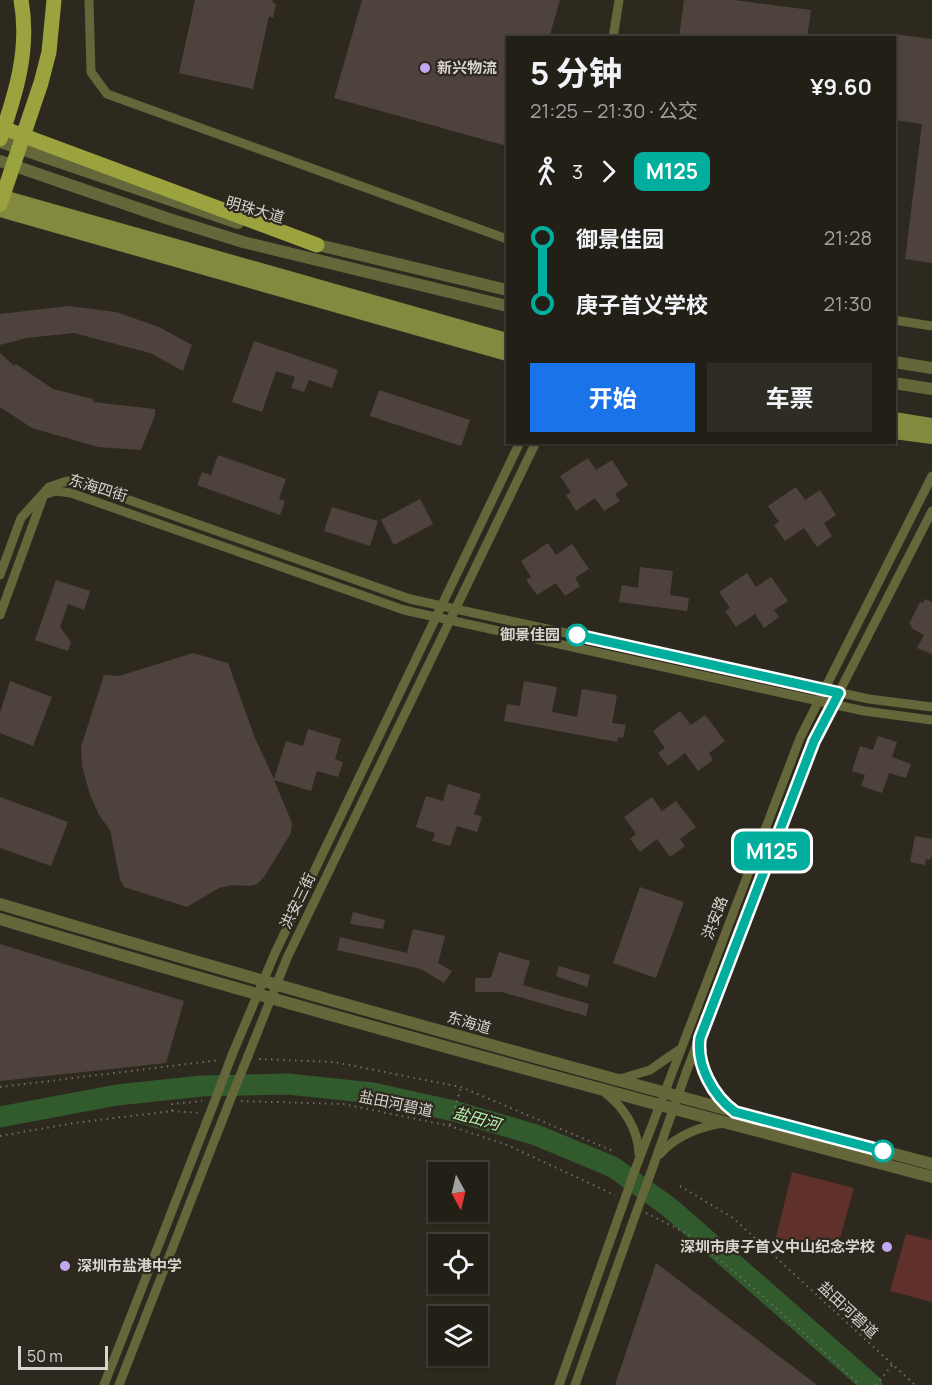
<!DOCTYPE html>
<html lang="zh">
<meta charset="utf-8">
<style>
body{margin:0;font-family:Manrope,"Noto Sans SC",sans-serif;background:#2e2c24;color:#f1f3f6;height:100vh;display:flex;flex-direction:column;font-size:22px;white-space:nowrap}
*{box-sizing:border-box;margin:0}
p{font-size:20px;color:#a2a2a1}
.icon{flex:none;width:33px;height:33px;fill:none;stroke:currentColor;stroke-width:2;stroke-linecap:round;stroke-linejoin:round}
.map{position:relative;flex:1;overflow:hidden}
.sheet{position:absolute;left:506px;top:36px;width:390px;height:408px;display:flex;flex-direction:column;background:#221f17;border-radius:0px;box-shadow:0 2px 4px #0004,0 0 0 2px #3f3d36}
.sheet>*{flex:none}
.badge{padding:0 12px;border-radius:9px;font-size:21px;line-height:39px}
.needle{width:39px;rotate:172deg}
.controls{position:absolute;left:428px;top:1162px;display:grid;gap:12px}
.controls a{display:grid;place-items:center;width:60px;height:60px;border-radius:0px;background:#221f17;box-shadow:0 2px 4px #0004,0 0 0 2px #3f3d36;font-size:30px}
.scale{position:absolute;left:18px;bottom:15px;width:90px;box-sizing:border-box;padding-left:6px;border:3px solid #d8d4ce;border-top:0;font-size:16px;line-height:21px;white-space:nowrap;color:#d8d4ce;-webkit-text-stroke:4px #2e291f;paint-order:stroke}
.map>.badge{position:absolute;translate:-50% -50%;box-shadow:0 0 0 3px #fff}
.legs{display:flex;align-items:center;gap:9px;height:66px;padding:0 24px;font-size:20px}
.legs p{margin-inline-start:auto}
.headline{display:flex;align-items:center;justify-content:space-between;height:102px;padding:0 24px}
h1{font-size:33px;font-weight:700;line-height:45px}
.action{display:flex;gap:12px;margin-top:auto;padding:12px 24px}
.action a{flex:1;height:69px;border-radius:0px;background:#1a73e8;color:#fff;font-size:24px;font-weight:700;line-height:69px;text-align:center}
.action a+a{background:#2e2c24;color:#f1f3f6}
ul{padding:0 24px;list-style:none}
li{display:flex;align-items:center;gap:21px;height:66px;font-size:22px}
li i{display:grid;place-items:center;width:9px;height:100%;margin:0 8px;background:currentColor}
li i::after{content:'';width:15px;height:15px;margin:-8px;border:4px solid;border-radius:50%;background:#221f17}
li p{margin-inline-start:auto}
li:first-child i{background:linear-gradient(#0000 50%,currentColor 0)}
li:last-child i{background:linear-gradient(currentColor 50%,#0000 0)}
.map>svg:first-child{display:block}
.green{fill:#60302a}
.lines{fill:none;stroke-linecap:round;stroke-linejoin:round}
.river{stroke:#315a2d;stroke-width:21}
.building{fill:#4e433c}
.path{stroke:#716c64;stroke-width:2;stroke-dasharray:1.5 4.5;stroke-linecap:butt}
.minor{stroke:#63673a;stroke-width:9}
.tertiary{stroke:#63673a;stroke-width:12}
.secondary{stroke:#83893e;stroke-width:14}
.primary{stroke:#9ba33f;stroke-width:15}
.minor-bridge{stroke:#63673a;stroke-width:9}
.primary-bridge{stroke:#9ba33f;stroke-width:15}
.line-1-casing{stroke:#fff;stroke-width:14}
.line-1{stroke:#01ad9c;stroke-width:9}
.poi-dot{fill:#c4a7f1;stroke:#2e291f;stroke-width:2}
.stop-1-dot{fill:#fff;stroke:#01ad9c;stroke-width:3}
.labels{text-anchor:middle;stroke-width:4.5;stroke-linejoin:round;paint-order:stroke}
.poi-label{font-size:15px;font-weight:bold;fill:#d8d4ce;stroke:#2e291f;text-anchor:start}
.street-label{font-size:15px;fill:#d8d4ce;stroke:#2e291f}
.stop-label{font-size:15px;font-weight:bold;fill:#d8d4ce;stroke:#2e291f;text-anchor:end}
.water-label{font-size:16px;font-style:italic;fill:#b4f4ac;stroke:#2e291f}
</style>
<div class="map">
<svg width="932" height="1385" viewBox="0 0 932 1385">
<rect width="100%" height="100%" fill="#2e291f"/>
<path class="green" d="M 792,1172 L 854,1188 L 836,1253 L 776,1237 Z
M 906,1234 L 932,1240 L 932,1302 L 890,1291 Z"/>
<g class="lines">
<path class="river" d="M 0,1117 L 117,1095 L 202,1086 L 288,1084 L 373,1093 L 454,1111 L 536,1135 L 613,1167 L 669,1207 L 872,1385"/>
</g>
<path class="building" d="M 195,0 L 273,0 L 272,2 L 276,4 L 273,18 L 269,16 L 253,89 L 179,73 Z
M 362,0 L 560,0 L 549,38 L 507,38 L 507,146 L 334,98 Z
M 684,0 L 734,0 L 811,10 L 807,38 L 679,38 Z
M 894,34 L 932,39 L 932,263 L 905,259 L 922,124 L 894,120 Z
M 69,306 L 116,312 L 159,327 L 192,345 L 183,371 L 150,353 L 74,333 L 26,338 L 0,345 L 0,314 Z
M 254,341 L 338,370 L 332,388 L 309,380 L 304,392 L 291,388 L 295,377 L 276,371 L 262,412 L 232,402 Z
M 0,353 L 14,366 L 16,364 L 53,389 L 93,399 L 93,402 L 155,409 L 155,415 L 141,450 L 98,447 L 32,428 L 0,407 Z
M 379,390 L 470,420 L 461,446 L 370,416 Z
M 218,455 L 286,479 L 279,499 L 285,501 L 280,515 L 197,485 L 202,472 L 211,475 Z
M 588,458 L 596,470 L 612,460 L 628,485 L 615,494 L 620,501 L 604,511 L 595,498 L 576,511 L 566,495 L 571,492 L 560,476 Z
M 796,487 L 805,500 L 820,490 L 836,515 L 824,523 L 832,536 L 817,547 L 804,528 L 785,541 L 774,525 L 779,522 L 768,506 Z
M 420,499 L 433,524 L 394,545 L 381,520 Z
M 332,507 L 378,521 L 370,546 L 324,531 Z
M 548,543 L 556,555 L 572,544 L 589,569 L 575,578 L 580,586 L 565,596 L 556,583 L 537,595 L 526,580 L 531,577 L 521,561 Z
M 640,567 L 673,571 L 670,595 L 689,598 L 687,611 L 619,602 L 622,585 L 638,588 Z
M 747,573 L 756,587 L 771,577 L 788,601 L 774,610 L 779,617 L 764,628 L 755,614 L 736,627 L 725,611 L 730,608 L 719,592 Z
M 56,580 L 90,591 L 84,610 L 68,604 L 60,627 L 71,642 L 68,651 L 35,640 Z
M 925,599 L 932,602 L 932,654 L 917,648 L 924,635 L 911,628 L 912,626 L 909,624 L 920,602 L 923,603 Z
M 193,653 L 228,663 L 255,738 L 274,779 L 286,741 L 303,746 L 308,729 L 341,739 L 335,759 L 343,762 L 338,777 L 317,771 L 311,791 L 274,780 L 292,823 L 291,833 L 264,877 L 257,884 L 250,886 L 232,885 L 219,888 L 187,907 L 124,887 L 120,880 L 110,830 L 99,815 L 90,795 L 82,766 L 81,747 L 104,675 L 119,676 Z
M 10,681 L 52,697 L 33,746 L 0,733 L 0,713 Z
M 524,681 L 557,687 L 552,712 L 577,717 L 582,689 L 617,695 L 612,723 L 626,725 L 623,738 L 618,737 L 617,742 L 504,721 L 507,704 L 520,706 Z
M 680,711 L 691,725 L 705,715 L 725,741 L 709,753 L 713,760 L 698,771 L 685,753 L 668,766 L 658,753 L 665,748 L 653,731 Z
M 878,736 L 897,742 L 892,757 L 911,764 L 906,778 L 889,773 L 882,793 L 861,786 L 865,775 L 852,771 L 860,746 L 873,750 Z
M 448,784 L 481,794 L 474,814 L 482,817 L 477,832 L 457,826 L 450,846 L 432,841 L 435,833 L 416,827 L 426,796 L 443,801 Z
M 0,797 L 68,822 L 51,866 L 0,848 Z
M 652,797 L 662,811 L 676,801 L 696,827 L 680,839 L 685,846 L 670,857 L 657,839 L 640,852 L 630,839 L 636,834 L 624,817 Z
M 915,836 L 932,839 L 932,854 L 930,860 L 926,859 L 925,865 L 910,862 Z
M 640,887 L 684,902 L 656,978 L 613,963 Z
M 353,912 L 385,920 L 383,929 L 350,924 Z
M 413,929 L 445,936 L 438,963 L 452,971 L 444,983 L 421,969 L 337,950 L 340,937 L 407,953 Z
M 0,944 L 184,1001 L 166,1063 L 0,1081 Z
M 499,952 L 530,961 L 523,985 L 589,1004 L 586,1016 L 502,992 L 475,992 L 475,978 L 491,978 Z
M 559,966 L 590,975 L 587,987 L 556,976 Z
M 656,1263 L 817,1385 L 615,1385 Z"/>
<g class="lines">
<path class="path" d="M 259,1059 L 334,1062 L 461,1087 L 613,1151
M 0,1087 L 220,1060
M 241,1101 L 343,1104 L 450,1126 L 507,1145 L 615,1195
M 172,1111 L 199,1113
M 450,1125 L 461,1087
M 0,1136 L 74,1123 L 172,1111 L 172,1104 L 202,1101
M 680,1186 L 733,1218 L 915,1385
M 646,1213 L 688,1234 L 755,1289 L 860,1385
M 876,1385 L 892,1365"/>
<path class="minor" d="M 89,0 L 91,72 L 107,94 L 507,239
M 613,38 L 619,0
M 894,320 L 932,326
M 46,494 L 56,491 L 71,493 L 404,610 L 864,711 L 932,720
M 0,575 L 21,518 L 49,487 L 67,481 L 78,482 L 410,599 L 869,699 L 932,707
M 0,615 L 43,497
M 699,1043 C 700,1068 712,1094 731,1110
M 232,1055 L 275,953 L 520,442
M 248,1056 L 287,958 L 536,442
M 620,1079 L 650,1070 L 679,1050
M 604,1092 C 624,1107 638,1129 639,1154
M 660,1154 C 675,1136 701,1126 724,1123
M 635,1170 L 800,738 L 932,476
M 650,1175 L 687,1070 L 814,741 L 932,511
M 104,1385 L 214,1103
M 119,1385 L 229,1103
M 559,1385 L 622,1207
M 575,1385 L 635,1216"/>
<path class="tertiary" d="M 0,142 L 238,223
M 0,161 L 169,219 L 243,242 L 507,306
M 310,243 L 507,290
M 894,362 L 932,368
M 894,383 L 932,389
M 0,904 C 309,996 620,1082 932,1164
M 0,919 C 309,1012 620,1095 932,1177"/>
<path class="secondary" d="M 0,196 L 507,340
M 0,210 L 507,354
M 894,419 L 932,425
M 894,432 L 932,437"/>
<path class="primary" d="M 0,127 L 317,245"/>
<path class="minor-bridge" d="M 214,1103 L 232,1055
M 229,1103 L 248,1056
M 622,1207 L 635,1170
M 635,1216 L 650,1175"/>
<path class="primary-bridge" d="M 0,139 C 16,94 30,48 21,0
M 0,204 L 41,83 L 49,52 L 54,0"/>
</g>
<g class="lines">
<g class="line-1-casing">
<path id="line-1" d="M 577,635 L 839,693 L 814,741 L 700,1038 C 696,1065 713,1096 735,1112 L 883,1151"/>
</g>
<use href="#line-1" class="line-1"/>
</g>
<g class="poi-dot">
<circle cx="425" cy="68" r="6"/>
<circle cx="887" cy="1247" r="6"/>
<circle cx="65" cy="1266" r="6"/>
</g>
<g class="stop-1-dot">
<circle cx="577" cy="635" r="10"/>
<circle cx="883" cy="1151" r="10"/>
</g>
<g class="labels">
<g class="poi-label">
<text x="437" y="73">新兴物流</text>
<text x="875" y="1252" text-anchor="end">深圳市庚子首义中山纪念学校</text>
<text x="77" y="1271">深圳市盐港中学</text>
</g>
<g class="street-label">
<text transform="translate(255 210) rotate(16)" y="5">明珠大道</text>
<text transform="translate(98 488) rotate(17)" y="5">东海四街</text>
<text transform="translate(298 901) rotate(-64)" y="5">洪安三街</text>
<text transform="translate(715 918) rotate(-69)" y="5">洪安路</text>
<text transform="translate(469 1023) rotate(16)" y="5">东海道</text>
<text transform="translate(396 1104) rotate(12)" y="5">盐田河碧道</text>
<text transform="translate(848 1310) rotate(43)" y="5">盐田河碧道</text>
</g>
<g class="stop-label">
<text x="560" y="640">御景佳园</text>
</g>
<g class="water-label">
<text transform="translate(477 1118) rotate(16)" y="6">盐田河</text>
</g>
</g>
</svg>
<div class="controls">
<a><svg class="needle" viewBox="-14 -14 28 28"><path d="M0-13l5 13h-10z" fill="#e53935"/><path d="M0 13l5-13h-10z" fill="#a2a2a1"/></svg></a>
<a><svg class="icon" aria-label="locate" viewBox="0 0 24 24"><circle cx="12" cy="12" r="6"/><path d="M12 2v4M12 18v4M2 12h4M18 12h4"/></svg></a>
<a><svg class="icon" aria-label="layers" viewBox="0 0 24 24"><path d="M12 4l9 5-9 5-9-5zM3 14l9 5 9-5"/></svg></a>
</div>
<div class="scale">50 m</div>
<b class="badge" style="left:772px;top:851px;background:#01ad9c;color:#fff">M125</b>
<section class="sheet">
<div class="headline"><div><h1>5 分钟</h1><p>21:25 – 21:30 · 公交</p></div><b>¥9.60</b></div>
<div class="legs"><svg class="icon" aria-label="walk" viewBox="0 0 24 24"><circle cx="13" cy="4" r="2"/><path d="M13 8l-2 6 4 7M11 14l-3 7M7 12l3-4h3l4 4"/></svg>3<svg class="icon" aria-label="forward" viewBox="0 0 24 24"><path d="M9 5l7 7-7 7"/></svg><b class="badge" style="background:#01ad9c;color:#fff">M125</b></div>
<ul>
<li><i style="color:#01ad9c"></i><b>御景佳园</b><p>21:28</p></li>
<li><i style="color:#01ad9c"></i><b>庚子首义学校</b><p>21:30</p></li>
</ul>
<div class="action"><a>开始</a><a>车票</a></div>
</section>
</div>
